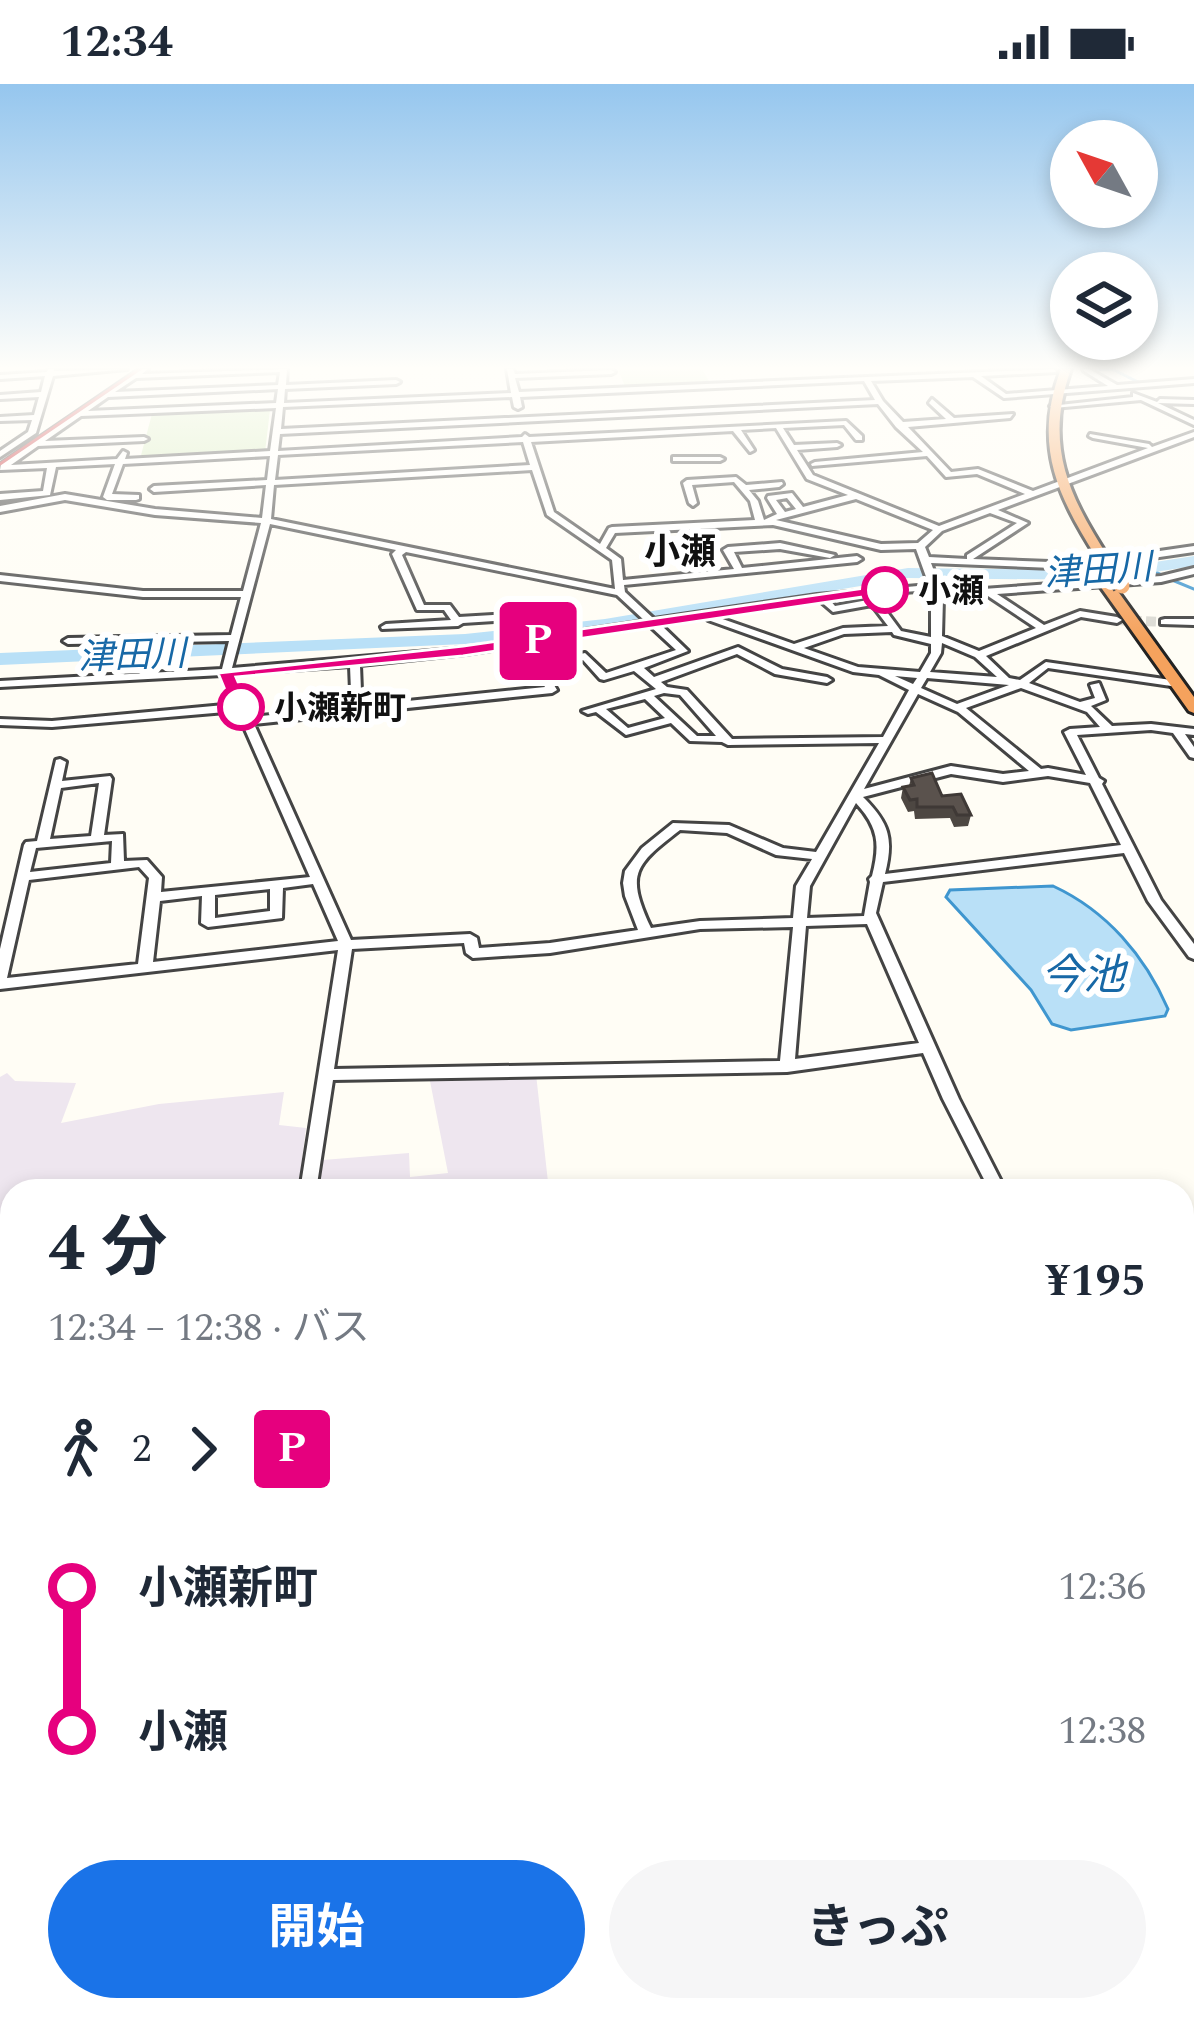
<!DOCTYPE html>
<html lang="ja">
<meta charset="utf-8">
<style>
body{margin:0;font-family:Spectral,"Noto Sans JP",serif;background:#f6f6f7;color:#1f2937;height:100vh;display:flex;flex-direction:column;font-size:45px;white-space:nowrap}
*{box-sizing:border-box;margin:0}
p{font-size:39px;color:#747a83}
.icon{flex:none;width:66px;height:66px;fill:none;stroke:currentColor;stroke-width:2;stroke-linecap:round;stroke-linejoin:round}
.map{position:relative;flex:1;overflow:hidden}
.panel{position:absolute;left:0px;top:1095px;width:1194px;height:843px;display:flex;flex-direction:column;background:#fff;border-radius:36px 36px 0 0;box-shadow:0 6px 18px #0003}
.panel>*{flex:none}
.badge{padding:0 24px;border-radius:9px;font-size:42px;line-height:78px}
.needle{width:78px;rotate:310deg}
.controls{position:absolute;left:1050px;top:36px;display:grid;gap:24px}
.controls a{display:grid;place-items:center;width:108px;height:108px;border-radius:50%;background:#fff;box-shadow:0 6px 18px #0003;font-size:60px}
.map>.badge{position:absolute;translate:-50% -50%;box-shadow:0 0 0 6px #fff}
.legs{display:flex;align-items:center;gap:18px;height:132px;padding:0 48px;font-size:39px}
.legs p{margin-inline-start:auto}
.headline{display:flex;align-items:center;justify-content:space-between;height:204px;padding:0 48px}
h1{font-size:66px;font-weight:700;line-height:90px}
.cta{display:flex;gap:24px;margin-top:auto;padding:24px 48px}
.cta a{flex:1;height:138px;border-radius:72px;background:#1a73e8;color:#fff;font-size:48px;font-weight:700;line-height:138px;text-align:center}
.cta a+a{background:#f6f6f7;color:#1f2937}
ul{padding:0 48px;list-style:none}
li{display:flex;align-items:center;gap:42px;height:144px;font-size:45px}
li i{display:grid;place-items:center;width:18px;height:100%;margin:0 15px;background:currentColor}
li i::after{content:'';width:30px;height:30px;margin:-15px;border:9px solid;border-radius:50%;background:#fff}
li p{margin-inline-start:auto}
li:first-child i{background:linear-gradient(#0000 50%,currentColor 0)}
li:last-child i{background:linear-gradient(currentColor 50%,#0000 0)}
.status{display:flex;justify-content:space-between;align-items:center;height:84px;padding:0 60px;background:#fff;direction:ltr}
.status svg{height:33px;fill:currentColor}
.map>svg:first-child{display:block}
.industrial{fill:#eee6ef}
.green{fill:#d5ebbd}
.water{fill:#b9e0f7;stroke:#3f96cf;stroke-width:3}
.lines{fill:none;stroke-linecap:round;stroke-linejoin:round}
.stream-far1{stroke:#3f96cf;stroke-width:3}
.stream{stroke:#3f96cf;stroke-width:6}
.river{fill:#b9e0f7;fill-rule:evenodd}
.minor-tunnel{stroke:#dbdad3;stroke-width:10;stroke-dasharray:10 4.5;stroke-linecap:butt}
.minor-casing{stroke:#444;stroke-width:6}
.highway-casing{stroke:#222;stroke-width:6}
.minor{fill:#fff;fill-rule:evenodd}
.highway{fill:#f5a25d;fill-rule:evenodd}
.rail{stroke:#c4262e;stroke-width:3}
.highway-bridge-casing{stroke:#222;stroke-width:20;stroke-linecap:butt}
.highway-bridge{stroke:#f5a25d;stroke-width:15}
.wall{fill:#4d4742}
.shaded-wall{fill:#3f3936}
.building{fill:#5a524d;stroke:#3f3936;stroke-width:3}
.line-1{fill:#e6007e;stroke:#fff;stroke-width:3}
.stop-1-dot{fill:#fff;stroke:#e6007e;stroke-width:6}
.labels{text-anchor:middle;stroke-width:12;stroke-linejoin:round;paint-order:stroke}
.far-stop-label{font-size:33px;font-weight:bold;fill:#111;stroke:#fff;text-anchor:start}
.far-neighbourhood-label{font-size:36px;font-weight:bold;fill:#111;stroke:#fff}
.far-water-label{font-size:36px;font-style:italic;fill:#1768a6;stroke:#fff}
.water-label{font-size:42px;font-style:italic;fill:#1768a6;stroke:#fff}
</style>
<div class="status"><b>12:34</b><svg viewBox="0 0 49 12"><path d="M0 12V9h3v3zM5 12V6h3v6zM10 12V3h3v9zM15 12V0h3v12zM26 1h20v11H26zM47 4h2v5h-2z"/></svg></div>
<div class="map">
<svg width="1194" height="1937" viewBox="0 0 1194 1937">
<rect width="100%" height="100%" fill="#fffdf5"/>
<path class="industrial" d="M 7,989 L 15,997 L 76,999 L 61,1039 L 159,1020 L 284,1008 L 279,1041 L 306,1044 L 298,1107 L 12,1107 L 12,1359 L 0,1361 L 0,993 Z
M 536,990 L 549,1107 L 319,1107 L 323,1076 L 409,1069 L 410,1093 L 448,1089 L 429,992 Z"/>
<path class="green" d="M 618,285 L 702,285 L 711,301 L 626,305 Z
M 270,326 L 265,368 L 140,375 L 152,330 Z"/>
<path class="water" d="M 1053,802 C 1107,827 1145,872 1168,925 L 1165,932 L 1071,946 L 1052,940 L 1031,906 L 946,813 L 950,806 Z"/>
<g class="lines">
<path class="stream-far1" d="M 1092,286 L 1112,285 L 1140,299
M 762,302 L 770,302
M 1152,486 L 1162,491
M 1172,496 L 1194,505"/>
<path class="stream" d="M 1182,1351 L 1194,1350
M 0,1366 L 12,1364"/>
<path class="river" d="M 1194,472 L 1194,482 L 1103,496 L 908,494 L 605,545 L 465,560 L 0,581 L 0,569 L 465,550 L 605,535 L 908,484 L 1103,486 Z"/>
<path class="minor-tunnel" d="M 1117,536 L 1165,538"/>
<g class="minor-casing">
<path id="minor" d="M 48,285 L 54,285 L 54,287 L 127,285 L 53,292 L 36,349 L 0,373 L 0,367 L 28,348 L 32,336 L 0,337 L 0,333 L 34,331 L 39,313 L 0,315 L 0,311 L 41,308 L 45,292 L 0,295 L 0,291 L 47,288 Z
M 140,285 L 148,285 L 142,290 L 287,285 L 286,301 L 396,296 L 400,298 L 396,300 L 285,305 L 284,319 L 511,309 L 507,285 L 513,285 L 515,290 L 611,286 L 615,288 L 611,290 L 515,294 L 519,308 L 1054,285 L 1056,288 L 981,292 L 1006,310 L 1108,302 L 1084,287 L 1083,285 L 1089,285 L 1117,301 L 1194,295 L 1194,299 L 1004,314 L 973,293 L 871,297 L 883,317 L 903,338 L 946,335 L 929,319 L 932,315 L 954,334 L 1013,330 L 1010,334 L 908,343 L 951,388 L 978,385 L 1033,407 L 1148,364 L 1093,354 L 1089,352 L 1090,350 L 1149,360 L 1152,363 L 1194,348 L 1194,353 L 998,426 L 1028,439 L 973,475 L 1077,479 L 1194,462 L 1194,468 L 1077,485 L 931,479 L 942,508 L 1161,492 L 1194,484 L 1194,490 L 1161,498 L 997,510 L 1044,541 L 1080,527 L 1117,533 L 1122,536 L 1117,539 L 1081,533 L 986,572 L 1009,594 L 1020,596 L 1046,578 L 1178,597 L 1183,600 L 1178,603 L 1048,584 L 1029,599 L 1080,618 L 1095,614 L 1090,601 L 1099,599 L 1106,616 L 1091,622 L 1112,642 L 1151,640 L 1194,645 L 1194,651 L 1185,650 L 1194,663 L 1194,674 L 1190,673 L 1173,649 L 1151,646 L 1077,651 L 1099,694 L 1104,697 L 1102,700 L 1161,816 L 1194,860 L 1194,875 L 1189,873 L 1148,817 L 1124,769 L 883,798 L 876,829 L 959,1015 L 1006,1107 L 990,1107 L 943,1015 L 923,969 L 787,988 L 333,996 L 316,1107 L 300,1107 L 338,866 L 0,905 L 0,865 L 24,761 L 26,758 L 37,757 L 56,676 L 60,675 L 66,678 L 62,697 L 110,692 L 112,695 L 104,751 L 123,750 L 124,777 L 147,776 L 162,793 L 161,808 L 310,793 L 237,627 L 52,643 L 0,641 L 0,635 L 52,637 L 235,620 L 222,591 L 0,603 L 0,597 L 222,585 L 229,557 L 68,560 L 63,557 L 68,554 L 231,551 L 241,513 L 143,513 L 0,497 L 0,491 L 143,507 L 243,507 L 261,439 L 155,431 L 65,416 L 0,428 L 0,422 L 65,410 L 155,425 L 262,434 L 266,401 L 154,408 L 150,405 L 154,402 L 267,396 L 270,372 L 123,380 L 112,410 L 139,411 L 139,415 L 136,416 L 107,416 L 103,413 L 115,380 L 56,383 L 50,411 L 0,416 L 0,410 L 43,407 L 47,384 L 0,386 L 1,380 ZM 280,288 L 278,301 L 115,308 L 136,294 ZM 864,297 L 875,316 L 281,345 L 283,323 L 512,313 L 514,323 L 518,325 L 522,323 L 520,313 ZM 278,305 L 276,319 L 88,327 L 108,313 ZM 878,320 L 896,343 L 923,368 L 815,378 L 811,380 L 812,382 L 927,372 L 946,393 L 977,390 L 1025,410 L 939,442 L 813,391 L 797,366 L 837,363 L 841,361 L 837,359 L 794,361 L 783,344 L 844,341 L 856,356 L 862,356 L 862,352 L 846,337 L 529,353 L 525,350 L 522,353 L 278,367 L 280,350 ZM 276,324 L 270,367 L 125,375 L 127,369 L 123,367 L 117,375 L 11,381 L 38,362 L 144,357 L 148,355 L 144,353 L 45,357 L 81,332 ZM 776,344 L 807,395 L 848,411 L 803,423 L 792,409 L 768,412 L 767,414 L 777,430 L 764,436 L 758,417 L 749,406 L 779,403 L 783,400 L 782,398 L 746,401 L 736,393 L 687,396 L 683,399 L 689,419 L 693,422 L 697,419 L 692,401 L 734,398 L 750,417 L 755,436 L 612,443 L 609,444 L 600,460 L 554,428 L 531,358 L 733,347 L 750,368 L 754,366 L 741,346 ZM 523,358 L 530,381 L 275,396 L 278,371 ZM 532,386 L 547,431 L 612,476 L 615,505 L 271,435 L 274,401 ZM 787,414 L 796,425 L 785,428 L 776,416 ZM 856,415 L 933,446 L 918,459 L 881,460 L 776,436 ZM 990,429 L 1017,439 L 967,471 L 967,475 L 929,473 L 925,463 L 942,447 ZM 270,440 L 396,466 L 392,470 L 417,526 L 444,526 L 451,536 L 386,540 L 381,543 L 382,545 L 458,542 L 463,539 L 528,535 L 533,532 L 528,529 L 459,533 L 450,521 L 424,521 L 402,471 L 406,468 L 617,511 L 645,537 L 465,564 L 232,584 ZM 773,441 L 881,466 L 916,465 L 929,501 L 817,511 L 654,535 L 625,508 L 624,501 L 857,478 L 862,475 L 857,472 L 742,484 L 734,468 L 780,465 L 830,474 L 835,471 L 780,459 L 728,463 L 723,466 L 734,485 L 623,496 L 621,475 L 606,464 L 615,449 ZM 931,506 L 931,553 L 901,547 L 881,520 L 894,517 L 896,515 L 890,509 ZM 880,510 L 884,513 L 835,522 L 829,515 ZM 985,510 L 1036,544 L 979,567 L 942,552 L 943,514 ZM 819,516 L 833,528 L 872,521 L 888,542 L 843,544 L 794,560 L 714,532 ZM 708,533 L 708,536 L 853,588 L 879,591 L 909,606 L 883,653 L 732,655 L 687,606 L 667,603 L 661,598 L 737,570 L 775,590 L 827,599 L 832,596 L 827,593 L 782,585 L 738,563 L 654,593 L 644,584 L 688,567 L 660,540 ZM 650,542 L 676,566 L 606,589 L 585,569 L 510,588 L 515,591 L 583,576 L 600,595 L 604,596 L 634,587 L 656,605 L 582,627 L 588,630 L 596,628 L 626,651 L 671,639 L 690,657 L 722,658 L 728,661 L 879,659 L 816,768 L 783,764 L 729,741 L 673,739 L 642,764 L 625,787 L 623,799 L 625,812 L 638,846 L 550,859 L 479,864 L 477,854 L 470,850 L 351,856 L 254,640 L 552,609 L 557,606 L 551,596 L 547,595 L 542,598 L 545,603 L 251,633 L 232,590 L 350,582 L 351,607 L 356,610 L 361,607 L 360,581 L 465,570 ZM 892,548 L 894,551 L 931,560 L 931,569 L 920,588 L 858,583 L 804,564 L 844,550 ZM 942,559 L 975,573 L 997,593 L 930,588 L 941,569 ZM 895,592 L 917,594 L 913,600 ZM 927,594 L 1009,601 L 957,620 L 921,604 ZM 1021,604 L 1087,628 L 1100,643 L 1070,645 L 1064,648 L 1086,691 L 1048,684 L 1041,685 L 966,624 ZM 664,609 L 680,611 L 716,652 L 697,652 L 654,612 ZM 918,610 L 958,628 L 1029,687 L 1003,690 L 951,682 L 864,705 ZM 645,615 L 665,634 L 628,644 L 606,625 ZM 951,690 L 1003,698 L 1048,692 L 1090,699 L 1121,761 L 885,790 C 894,754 889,739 863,713 ZM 99,699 L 91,752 L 50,755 L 61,704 ZM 856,719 C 879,744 880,761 872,792 L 869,795 L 870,798 L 864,832 L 807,834 L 810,802 ZM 680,746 L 727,749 L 776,771 L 812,775 L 796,802 L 793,834 L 700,837 L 651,844 C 625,789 635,781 680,746 ZM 112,757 L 111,779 L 30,788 L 36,764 ZM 139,783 L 149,794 L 138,880 L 7,894 L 29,796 ZM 313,800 L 338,857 L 153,878 L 160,817 L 202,812 L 201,839 L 208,843 L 282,834 L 283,804 ZM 270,805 L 270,827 L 215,834 L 215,811 ZM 867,840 L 919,959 L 795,975 L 806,842 ZM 793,843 L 780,977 L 334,985 L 352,865 L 464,859 L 466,869 L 473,874 L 550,869 L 700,845 Z
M 1133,309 L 1157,318 L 1160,315 L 1194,316 L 1194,320 L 1158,319 L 1194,336 L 1194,341 L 1141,316 L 1054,324 L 1050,322 L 1133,313 Z
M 676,373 L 720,373 L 724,375 L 720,377 L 673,377 L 673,373 Z
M 1165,535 L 1194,535 L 1194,541 L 1161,540 L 1161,536 Z
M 1182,1472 L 1189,1476 L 1194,1485 L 1194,1518 L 1186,1515 L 1182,1505 Z
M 12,1514 L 12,1536 L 0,1539 L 0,1517 Z
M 1194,1540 L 1194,1562 L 1182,1565 L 1182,1543 Z
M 1194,1764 L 1194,1790 L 1182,1795 L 1182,1769 Z
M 1182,1849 L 1194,1855 L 1194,1885 L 1182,1879 Z
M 12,1916 L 12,1926 L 33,1926 L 31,1937 L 5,1937 Z
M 254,1926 L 280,1926 L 281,1937 L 255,1937 Z
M 463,1926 L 501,1926 L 494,1937 L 456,1937 Z
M 539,1926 L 567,1926 L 572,1937 L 544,1937 Z
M 834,1926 L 860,1926 L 864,1937 L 838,1937 Z"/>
</g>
<g class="highway-casing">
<path id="highway" d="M 1061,285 L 1071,285 C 1044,360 1068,411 1109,474 L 1103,478 L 1097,474 C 1056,410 1033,359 1061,285 Z
M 1102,499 L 1112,499 L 1194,613 L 1194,629 L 1189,627 L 1100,502 Z"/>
</g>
<use href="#minor" class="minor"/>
<use href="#highway" class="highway"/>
<path class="rail" d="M 0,380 L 140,285"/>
<g class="highway-bridge-casing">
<path id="highway-bridge" d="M 1103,474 L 1122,502"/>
</g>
<use href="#highway-bridge" class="highway-bridge"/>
</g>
<path class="wall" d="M 911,694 L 971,731 L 968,742 L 954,743 L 950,734 L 915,735 L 914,727 L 908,728 L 901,714 L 903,703 L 909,702 Z"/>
<path class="shaded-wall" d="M 1194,1687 L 1194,1694 L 1182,1698 L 1182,1691 Z"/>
<path class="building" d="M 932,689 L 942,712 L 961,710 L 971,731 L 957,731 L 953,723 L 917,723 L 917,715 L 910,716 L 903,703 L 914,701 L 911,694 Z
M 1194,1599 L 1194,1687 L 1182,1691 L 1182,1601 Z"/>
<linearGradient id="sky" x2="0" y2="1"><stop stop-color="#95c6ee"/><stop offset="0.51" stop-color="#fffefa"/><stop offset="1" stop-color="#fffefa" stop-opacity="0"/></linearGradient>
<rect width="1194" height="556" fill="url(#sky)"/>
<path class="line-1" d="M 885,501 L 890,509 L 463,572 L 236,593 L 249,623 L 241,628 L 232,623 L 218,589 L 463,562 Z"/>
<g class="stop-1-dot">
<circle cx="885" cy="506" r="21"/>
<circle cx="241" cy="623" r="21"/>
</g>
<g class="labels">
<g class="far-stop-label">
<text x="918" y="518">小瀬</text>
<text x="274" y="635">小瀬新町</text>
</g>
<g class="far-neighbourhood-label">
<text x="680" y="480">小瀬</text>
</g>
<g class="far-water-label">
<text transform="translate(1098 485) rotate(-4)" y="13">津田川</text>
<text transform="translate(132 570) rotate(-2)" y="13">津田川</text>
</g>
<g class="water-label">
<text x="1083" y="905">今池</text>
</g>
</g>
</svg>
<div class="controls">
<a><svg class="needle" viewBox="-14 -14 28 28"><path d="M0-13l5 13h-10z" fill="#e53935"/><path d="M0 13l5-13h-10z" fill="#747a83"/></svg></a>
<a><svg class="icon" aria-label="layers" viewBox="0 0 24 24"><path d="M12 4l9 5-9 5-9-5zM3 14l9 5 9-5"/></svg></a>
</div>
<b class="badge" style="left:538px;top:557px;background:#e6007e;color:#fff">P</b>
<section class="panel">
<div class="headline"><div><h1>4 分</h1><p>12:34 – 12:38 · バス</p></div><b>¥195</b></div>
<div class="legs"><svg class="icon" aria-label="walk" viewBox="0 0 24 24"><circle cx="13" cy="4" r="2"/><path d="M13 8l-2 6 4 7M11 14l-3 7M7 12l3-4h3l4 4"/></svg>2<svg class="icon" aria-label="forward" viewBox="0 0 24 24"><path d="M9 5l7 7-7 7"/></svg><b class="badge" style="background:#e6007e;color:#fff">P</b></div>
<ul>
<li><i style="color:#e6007e"></i><b>小瀬新町</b><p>12:36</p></li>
<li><i style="color:#e6007e"></i><b>小瀬</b><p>12:38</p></li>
</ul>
<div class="cta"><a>開始</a><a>きっぷ</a></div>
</section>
</div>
